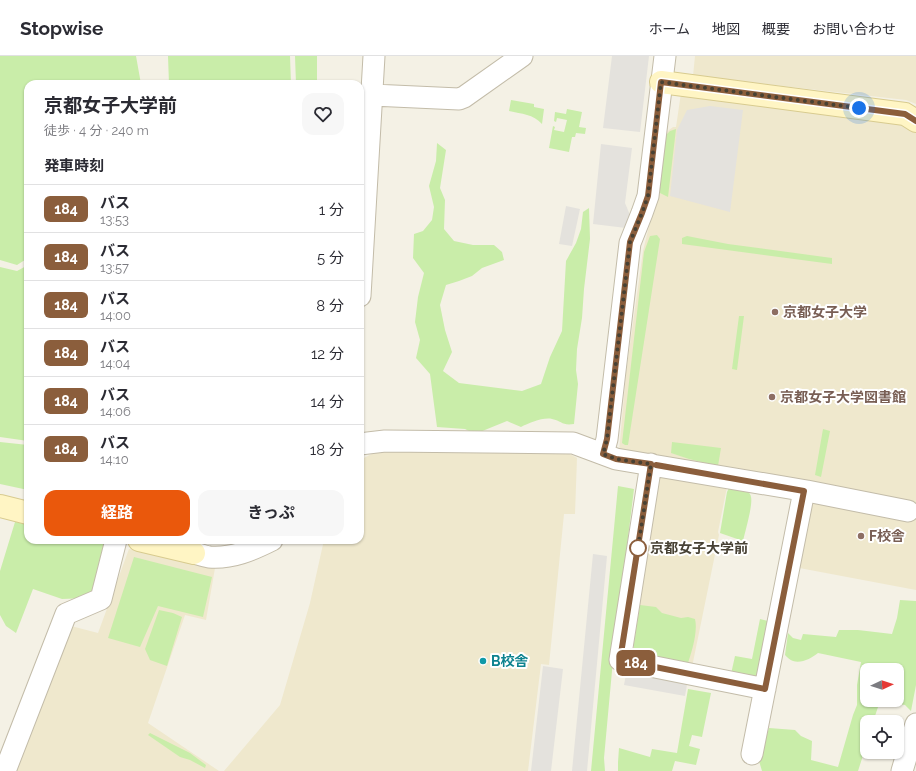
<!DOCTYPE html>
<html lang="ja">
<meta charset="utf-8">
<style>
body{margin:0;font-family:Raleway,"Noto Sans JP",sans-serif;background:#f7f7f7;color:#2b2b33;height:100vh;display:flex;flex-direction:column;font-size:15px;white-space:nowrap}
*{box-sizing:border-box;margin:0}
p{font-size:13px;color:#7c7c81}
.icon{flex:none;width:22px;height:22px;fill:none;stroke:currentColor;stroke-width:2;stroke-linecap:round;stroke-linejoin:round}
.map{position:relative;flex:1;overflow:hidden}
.drawer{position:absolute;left:24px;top:24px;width:340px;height:464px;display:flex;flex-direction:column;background:#fff;border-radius:12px;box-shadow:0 1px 3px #0004}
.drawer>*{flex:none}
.badge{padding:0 8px;border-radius:6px;font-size:14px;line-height:26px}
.needle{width:26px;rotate:86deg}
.controls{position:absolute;left:860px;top:607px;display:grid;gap:8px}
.controls a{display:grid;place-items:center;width:44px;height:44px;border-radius:8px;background:#fff;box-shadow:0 1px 3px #0004;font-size:20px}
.you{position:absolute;width:20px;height:20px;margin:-10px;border:3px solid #fff;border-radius:50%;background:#1a73e8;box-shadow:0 0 0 6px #1a73e833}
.map>.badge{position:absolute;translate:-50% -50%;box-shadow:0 0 0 2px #fff}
h2{padding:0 20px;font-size:15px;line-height:36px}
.round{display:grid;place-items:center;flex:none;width:42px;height:42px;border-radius:12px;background:#f7f7f7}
.headline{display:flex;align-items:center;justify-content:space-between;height:68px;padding:0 20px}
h1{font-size:19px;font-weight:700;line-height:30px}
.button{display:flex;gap:8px;margin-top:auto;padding:8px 20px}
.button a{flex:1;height:46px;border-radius:12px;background:#ea580c;color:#fff;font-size:16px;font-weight:700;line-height:46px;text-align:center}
.button a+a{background:#f7f7f7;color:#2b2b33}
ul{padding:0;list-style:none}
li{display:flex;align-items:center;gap:12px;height:48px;padding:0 20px;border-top:1px solid #e1e1e2}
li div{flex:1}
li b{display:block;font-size:15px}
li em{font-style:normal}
li .badge{min-width:44px;font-weight:700;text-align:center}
header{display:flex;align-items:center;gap:24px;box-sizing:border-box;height:56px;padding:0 20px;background:#fff;border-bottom:1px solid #e1e1e2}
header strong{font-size:19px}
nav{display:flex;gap:22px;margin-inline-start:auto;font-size:14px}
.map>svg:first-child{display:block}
.education{fill:#efe8cd}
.green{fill:#c9eda9;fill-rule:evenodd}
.parking{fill:#e4e2dd}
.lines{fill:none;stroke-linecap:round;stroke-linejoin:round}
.street-casing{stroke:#c3bca9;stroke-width:23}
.secondary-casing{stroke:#d8cb8f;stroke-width:24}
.street{stroke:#fff;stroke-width:21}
.secondary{stroke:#fff5c4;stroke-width:22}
.line-casing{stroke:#fff;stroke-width:9}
.line{stroke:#8b5e3c;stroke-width:6}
.walk{stroke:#474134;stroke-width:4;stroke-dasharray:0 7.2}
.education-dot{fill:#8d6e63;stroke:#fff;stroke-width:1.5}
.stop-dot{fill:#fff;stroke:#8b5e3c;stroke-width:2}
.culture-dot{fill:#0f9aa8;stroke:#fff;stroke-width:1.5}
.labels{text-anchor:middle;stroke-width:4;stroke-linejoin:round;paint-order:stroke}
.education-label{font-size:14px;font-weight:bold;fill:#785e54;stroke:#fff;text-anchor:start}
.stop-label{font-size:14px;font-weight:bold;fill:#474134;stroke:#fff;text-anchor:start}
.culture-label{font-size:14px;font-weight:bold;fill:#0d838f;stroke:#fff;text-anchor:start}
</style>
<header>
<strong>Stopwise</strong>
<nav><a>ホーム</a><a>地図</a><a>概要</a><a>お問い合わせ</a></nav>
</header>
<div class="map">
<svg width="916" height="715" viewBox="0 0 916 715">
<rect width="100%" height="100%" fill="#f4f1e5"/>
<path class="education" d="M 695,0 L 916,0 L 916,48 L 906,44 L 693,20 Z
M 681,37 L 916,70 L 916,451 L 619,396 L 626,317 L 643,195 L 657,137 L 664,79 L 669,74 L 673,71 L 676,71 Z
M 379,394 L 566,396 L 577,402 L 575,458 L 564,458 L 549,609 L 541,608 L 528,715 L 224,715 L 280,649 L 310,547 L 324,484 L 360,484 L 360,405 L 364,402 Z
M 661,418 L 727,431 L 718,476 L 719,479 L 692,611 L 630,599 L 654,444 Z
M 808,442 L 916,461 L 916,534 L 794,511 Z
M 129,493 L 215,512 L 206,564 L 185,559 L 148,667 L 219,715 L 15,715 L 71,570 L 98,577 Z"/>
<path class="green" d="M 0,0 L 136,0 L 141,28 L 28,28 L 28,202 L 17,209 L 0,204 Z
M 168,0 L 290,0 L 291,28 L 169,28 Z
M 295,0 L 317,0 L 317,28 L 296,28 Z
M 511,44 L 534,48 L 534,51 L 544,53 L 542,68 C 533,58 522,58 509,55 Z
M 567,53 L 582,56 L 579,71 L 586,72 L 585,78 L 576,77 L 575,81 L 572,81 L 569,96 L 549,92 L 553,70 L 555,71 L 554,74 L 564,76 L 567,64 L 557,62 L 556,66 L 554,65 L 555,56 L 566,58 Z
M 676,73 L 668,141 L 658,136 L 665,80 L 670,75 Z
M 437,87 L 446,94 L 440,132 L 445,144 L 444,173 L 454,185 L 473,189 L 494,189 L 502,196 L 504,204 L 482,212 L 472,220 L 459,225 L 446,229 L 440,249 L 445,274 L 452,296 L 443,315 L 459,327 L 522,335 L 541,328 L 550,301 L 562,275 L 566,205 L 576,187 L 581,173 L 583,156 L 589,152 L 590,183 L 584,233 L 582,262 L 577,293 L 576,314 L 578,328 L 574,368 C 562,370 562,365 552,363 C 543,361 529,367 521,371 L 507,365 L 475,378 L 465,373 L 437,371 L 430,318 L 416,302 L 420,284 L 415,266 L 418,241 L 424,217 L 413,202 L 414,178 L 423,175 L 432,164 L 434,151 L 429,130 L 436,105 Z
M 657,179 L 660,183 L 628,389 L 625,389 L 622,387 L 644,196 L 650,180 Z
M 687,180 L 728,188 L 832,202 L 832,208 L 682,188 L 682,182 Z
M 28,209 L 28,385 L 0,381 L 0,211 L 17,215 Z
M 739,260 L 744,260 L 737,314 L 732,313 Z
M 823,373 L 830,375 L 821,421 L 815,419 Z
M 0,386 L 28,389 L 28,434 L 0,428 Z
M 672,386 L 721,392 L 718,410 L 689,403 L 671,397 Z
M 618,430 L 634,433 L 613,604 L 604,702 L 605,715 L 591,715 Z
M 729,432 L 748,435 C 749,437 751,439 751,441 C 753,449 745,476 743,485 L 720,477 L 727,436 Z
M 15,466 L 28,467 L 28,484 L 99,484 L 111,487 L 94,532 L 88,542 L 62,543 L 33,533 L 16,577 L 6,570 L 0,559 L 0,515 Z
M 134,501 L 212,521 L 203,561 L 158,550 L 140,591 L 108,582 Z
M 900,544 L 916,545 L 916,629 L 911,655 L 905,649 L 880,645 L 873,666 L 867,666 L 867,687 L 858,715 L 762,715 L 759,705 L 769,672 L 795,674 L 801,680 L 812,685 L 811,704 L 838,711 L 853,659 L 857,649 L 857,629 L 861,606 L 818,597 C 812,602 801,608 793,605 C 790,604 787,601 785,599 L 788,577 L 793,582 L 801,584 L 803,578 L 836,581 L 839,574 L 858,574 L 892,578 L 897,562 ZM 867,614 L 897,614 L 897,644 L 867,644 Z
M 640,549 L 656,551 L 662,557 L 681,562 L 688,561 L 695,563 C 698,575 692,595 688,607 L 634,596 L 634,587 Z
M 159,554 L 173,557 L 182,561 L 167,610 L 150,604 L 145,593 Z
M 760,563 L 772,566 L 760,624 L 731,618 L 735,600 L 752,603 Z
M 688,633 L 711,637 L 702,681 L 692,679 L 689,690 L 700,693 L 696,709 L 675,705 L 672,715 L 618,715 L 618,706 L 619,692 L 650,701 L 652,693 L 677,697 Z
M 150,677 L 190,697 L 206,709 L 205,712 L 190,704 L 180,701 L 148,679 Z"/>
<path class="parking" d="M 612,0 L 649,0 L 640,76 L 603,72 Z
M 710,50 L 743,54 L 730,156 L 670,140 L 677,74 L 687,54 Z
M 601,88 L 632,92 L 625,147 L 630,159 L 626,172 L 593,168 Z
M 566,150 L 580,153 L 572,190 L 559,188 Z
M 593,498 L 607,500 L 587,715 L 572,715 Z
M 543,610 L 563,613 L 551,715 L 531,715 Z
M 627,613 L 688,623 L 685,640 L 624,629 Z"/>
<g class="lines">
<g class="street-casing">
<path id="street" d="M 372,39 L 459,43 L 464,41 L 522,0
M 360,240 L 374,0
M 360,388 L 368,387 L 385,385 L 573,387 L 616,403 L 807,435 L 908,455
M 603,398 L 607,383 L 630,187 L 642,157 L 648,140 L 665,0
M 651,408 L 620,604 L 765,633
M 194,497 C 198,498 204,500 209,501 C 232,503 252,494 272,484
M 752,698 L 804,435
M 5,715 L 66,558 L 101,543 L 116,484
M 902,715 L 916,668"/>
</g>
<g class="secondary-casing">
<path id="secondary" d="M 661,26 L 905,58 L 916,65
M 0,450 L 28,457
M 139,484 L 194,497"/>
</g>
<use href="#street" class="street"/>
<use href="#secondary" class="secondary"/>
</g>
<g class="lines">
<g class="line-casing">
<path id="line" d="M 656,409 L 804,435 L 765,633 L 620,604 L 651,408 L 616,403 L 603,398 L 607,383 L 630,186 L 642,157 L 648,140 L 661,26 L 905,58 L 916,65"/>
</g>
<use href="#line" class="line"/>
<path class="walk" d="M 638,492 L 637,498 L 651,408 L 616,403 L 603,398 L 607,383 L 630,186 L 642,157 L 648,140 L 661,26 L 859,52"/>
</g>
<g class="education-dot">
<circle cx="775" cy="256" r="4"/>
<circle cx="772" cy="341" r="4"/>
<circle cx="861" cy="480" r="4"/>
</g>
<circle class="stop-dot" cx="638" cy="492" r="8"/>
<circle class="culture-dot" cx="483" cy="605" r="4"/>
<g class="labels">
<g class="education-label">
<text x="783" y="261">京都女子大学</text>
<text x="780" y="346">京都女子大学図書館</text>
<text x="869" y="485">F校舎</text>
</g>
<g class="stop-label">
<text x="650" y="497">京都女子大学前</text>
</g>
<g class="culture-label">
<text x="491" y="610">B校舎</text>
</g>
</g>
</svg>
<div class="controls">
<a><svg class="needle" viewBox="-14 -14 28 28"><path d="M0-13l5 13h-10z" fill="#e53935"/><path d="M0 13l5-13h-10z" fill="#7c7c81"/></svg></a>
<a><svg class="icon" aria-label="locate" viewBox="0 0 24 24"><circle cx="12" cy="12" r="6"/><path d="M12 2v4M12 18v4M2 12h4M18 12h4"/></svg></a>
</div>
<div class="you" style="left:859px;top:52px"></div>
<b class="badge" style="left:636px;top:607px;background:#8b5e3c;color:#fff">184</b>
<section class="drawer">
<div class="headline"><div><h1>京都女子大学前</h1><p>徒歩 · 4 分 · 240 m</p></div><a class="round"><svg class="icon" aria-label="heart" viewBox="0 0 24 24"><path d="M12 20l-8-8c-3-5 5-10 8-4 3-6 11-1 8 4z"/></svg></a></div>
<h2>発車時刻</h2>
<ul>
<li><span class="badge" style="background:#8b5e3c;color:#fff">184</span><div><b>バス</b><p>13:53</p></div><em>1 分</em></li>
<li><span class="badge" style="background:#8b5e3c;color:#fff">184</span><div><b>バス</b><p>13:57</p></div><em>5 分</em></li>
<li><span class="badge" style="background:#8b5e3c;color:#fff">184</span><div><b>バス</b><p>14:00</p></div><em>8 分</em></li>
<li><span class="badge" style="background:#8b5e3c;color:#fff">184</span><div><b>バス</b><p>14:04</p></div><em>12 分</em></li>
<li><span class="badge" style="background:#8b5e3c;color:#fff">184</span><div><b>バス</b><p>14:06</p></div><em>14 分</em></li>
<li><span class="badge" style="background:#8b5e3c;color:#fff">184</span><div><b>バス</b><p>14:10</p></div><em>18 分</em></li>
</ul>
<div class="button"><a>経路</a><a>きっぷ</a></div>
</section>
</div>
